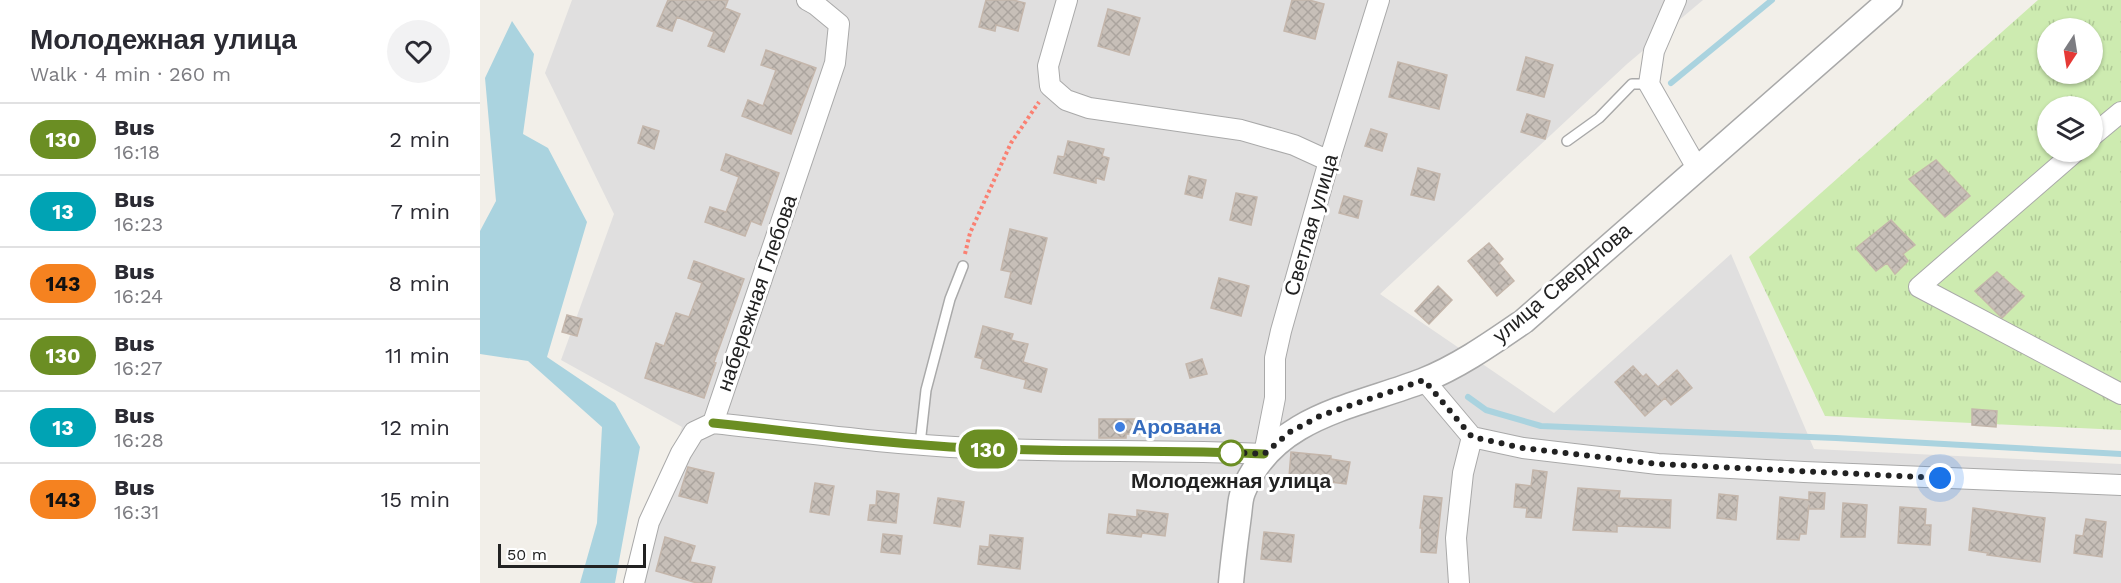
<!DOCTYPE html>
<meta charset="utf-8">
<style>
body{margin:0;font-family:"Work Sans",sans-serif;background:#f2f2f3;color:#2b2b33;height:100vh;display:flex;flex-direction:column;font-size:22px;white-space:nowrap}
*{box-sizing:border-box;margin:0}
p{font-size:20px;color:#7c7c81}
.icon{flex:none;width:33px;height:33px;fill:none;stroke:currentColor;stroke-width:2;stroke-linecap:round;stroke-linejoin:round}
.map{position:relative;flex:1;overflow:hidden}
.details{display:flex;flex-direction:column;background:#fff;width:480px}
.details>*{flex:none}
.badge{padding:0 12px;border-radius:20px;font-size:21px;line-height:39px}
.needle{width:39px;rotate:192deg}
.tools{position:absolute;left:1557px;top:18px;display:grid;gap:12px}
.tools a{display:grid;place-items:center;width:66px;height:66px;border-radius:50%;background:#fff;box-shadow:0 2px 4px #0004;font-size:30px}
.scale{position:absolute;left:18px;bottom:15px;width:148px;box-sizing:border-box;padding-left:6px;border:3px solid #222;border-top:0;font-size:16px;line-height:21px;white-space:nowrap;color:#222;-webkit-text-stroke:4px #fff;paint-order:stroke}
.you{position:absolute;width:30px;height:30px;margin:-15px;border:4px solid #fff;border-radius:50%;background:#1a73e8;box-shadow:0 0 0 9px #1a73e833}
.map>.badge{position:absolute;translate:-50% -50%;box-shadow:0 0 0 3px #fff}
.round{display:grid;place-items:center;flex:none;width:63px;height:63px;border-radius:32px;background:#f2f2f3}
.headline{display:flex;align-items:center;justify-content:space-between;height:102px;padding:0 30px}
h1{font-size:28px;font-weight:700;line-height:45px}
ul{padding:0;list-style:none}
li{display:flex;align-items:center;gap:18px;height:72px;padding:0 30px;border-top:2px solid #e1e1e2}
li div{flex:1}
li b{display:block;font-size:22px}
li em{font-style:normal}
li .badge{min-width:66px;font-weight:700;text-align:center}
main{display:flex;flex:1;min-height:0}
.map>svg:first-child{display:block}
.residential{fill:#e0dfdf}
.grass{fill:url(#grass-tufts);fill-rule:evenodd}
.water{fill:#aad3df}
.lines{fill:none;stroke-linecap:round;stroke-linejoin:round}
.stream{stroke:#aad3df;stroke-width:6}
.building{fill:url(#building-cross-hatch);stroke:#c4b6ab;stroke-width:1.5}
.service-casing{stroke:#a9a9a9;stroke-width:12}
.minor-casing{stroke:#a9a9a9;stroke-width:22}
.tertiary-casing{stroke:#a9a9a9;stroke-width:27}
.path{stroke:#fa8072;stroke-width:4;stroke-dasharray:3 3;stroke-linecap:butt}
.service{stroke:#fff;stroke-width:9}
.minor{stroke:#fff;stroke-width:20}
.tertiary{stroke:#fff;stroke-width:24}
.line-casing{stroke:#fff;stroke-width:14}
.line{stroke:#6b8e23;stroke-width:9}
.walk{stroke:#222;stroke-width:6;stroke-dasharray:0 10.8}
.shop-dot{fill:#3f7fe0;stroke:#fff;stroke-width:2}
.stop-dot{fill:#fff;stroke:#6b8e23;stroke-width:3}
.labels{text-anchor:middle;stroke-width:6;stroke-linejoin:round;paint-order:stroke}
.street-label{font-size:21px;fill:#222;stroke:#fff}
.shop-label{font-size:21px;font-weight:bold;fill:#366cbe;stroke:#fff;text-anchor:start}
.stop-label{font-size:21px;font-weight:bold;fill:#222;stroke:#fff}
</style>
<main>
<section class="details">
<div class="headline"><div><h1>Молодежная улица</h1><p>Walk · 4 min · 260 m</p></div><a class="round"><svg class="icon" aria-label="heart" viewBox="0 0 24 24"><path d="M12 20l-8-8c-3-5 5-10 8-4 3-6 11-1 8 4z"/></svg></a></div>
<ul>
<li><span class="badge" style="background:#6b8e23;color:#fff">130</span><div><b>Bus</b><p>16:18</p></div><em>2 min</em></li>
<li><span class="badge" style="background:#00a3b4;color:#fff">13</span><div><b>Bus</b><p>16:23</p></div><em>7 min</em></li>
<li><span class="badge" style="background:#f58220;color:#111">143</span><div><b>Bus</b><p>16:24</p></div><em>8 min</em></li>
<li><span class="badge" style="background:#6b8e23;color:#fff">130</span><div><b>Bus</b><p>16:27</p></div><em>11 min</em></li>
<li><span class="badge" style="background:#00a3b4;color:#fff">13</span><div><b>Bus</b><p>16:28</p></div><em>12 min</em></li>
<li><span class="badge" style="background:#f58220;color:#111">143</span><div><b>Bus</b><p>16:31</p></div><em>15 min</em></li>
</ul>
</section>
<div class="map">
<svg width="1641" height="583" viewBox="0 0 1641 583">
<defs>
<pattern id="grass-tufts" width="24" height="20" patternUnits="userSpaceOnUse" patternTransform="scale(1.5)"><rect width="24" height="20" fill="#cdebb0"/><path d="M3 7l-1-3M5 7V3M7 7l1-3M15 17l-1-3M17 17v-4M19 17l1-3" fill="none" stroke="#b0c997"/></pattern>
<pattern id="building-cross-hatch" width="8" height="8" patternUnits="userSpaceOnUse" patternTransform="scale(1.5)"><rect width="8" height="8" fill="#c7bfb8"/><path d="M0 0l8 8M0 8l8-8" fill="none" stroke="#aba49e"/></pattern>
</defs>
<rect width="100%" height="100%" fill="#f2efe9"/>
<path class="residential" d="M 92,0 L 1223,0 L 1147,64 L 900,294 L 1074,413 L 1251,254 L 1334,449 L 1641,464 L 1641,583 L 153,583 L 202,427 L 81,360 L 134,214 L 65,73 Z"/>
<path class="grass" d="M 1558,0 L 1641,0 L 1641,430 L 1345,416 L 1269,257 ZM 1568,28 L 1612,28 L 1612,74 L 1568,74 ZM 1568,106 L 1612,106 L 1612,152 L 1568,152 Z"/>
<path class="water" d="M 32,21 L 54,54 L 43,134 L 68,148 L 107,222 L 67,357 L 135,403 L 160,447 L 135,583 L 100,583 L 117,523 L 122,427 L 48,361 L 0,354 L 0,231 L 16,201 L 5,78 Z"/>
<g class="lines">
<path class="stream" d="M 1191,83 L 1292,0
M 988,397 L 1006,410 L 1061,426 L 1356,438 L 1641,454"/>
</g>
<path class="building" d="M 188,0 L 248,0 L 245,8 L 260,14 L 244,52 L 228,46 L 234,32 L 197,17 L 192,31 L 177,26 Z
M 506,0 L 533,0 L 545,3 L 538,31 L 516,25 L 515,31 L 499,27 Z
M 812,0 L 829,0 L 844,4 L 835,39 L 804,31 Z
M 628,9 L 660,18 L 649,55 L 618,46 Z
M 286,50 L 336,68 L 311,134 L 262,116 L 268,100 L 283,106 L 296,70 L 281,65 Z
M 1046,57 L 1073,65 L 1064,97 L 1037,90 Z
M 918,62 L 967,75 L 959,109 L 909,97 Z
M 1047,114 L 1070,121 L 1065,139 L 1041,132 Z
M 163,126 L 179,131 L 174,149 L 158,143 Z
M 891,129 L 907,134 L 902,151 L 885,146 Z
M 588,141 L 624,149 L 622,156 L 629,158 L 624,180 L 616,178 L 616,183 L 574,173 L 578,156 L 584,157 Z
M 246,154 L 299,173 L 281,225 L 271,221 L 265,236 L 225,222 L 230,207 L 246,212 L 259,177 L 241,170 Z
M 1456,160 L 1490,196 L 1465,217 L 1429,179 Z
M 938,168 L 960,174 L 954,200 L 931,195 Z
M 709,176 L 726,180 L 722,198 L 705,194 Z
M 756,193 L 777,197 L 771,225 L 750,220 Z
M 864,196 L 882,201 L 878,218 L 859,213 Z
M 1411,220 L 1435,245 L 1423,254 L 1428,261 L 1415,274 L 1407,263 L 1396,271 L 1376,248 Z
M 530,229 L 567,238 L 551,304 L 525,297 L 531,272 L 521,270 Z
M 1009,243 L 1023,259 L 1019,263 L 1034,281 L 1017,296 L 988,261 Z
M 214,261 L 264,279 L 234,362 L 236,363 L 224,398 L 165,378 L 176,343 L 184,346 L 196,313 L 209,317 L 222,283 L 208,278 Z
M 1517,272 L 1544,296 L 1522,318 L 1495,291 Z
M 739,278 L 769,286 L 761,316 L 731,308 Z
M 958,286 L 972,300 L 949,324 L 935,311 Z
M 87,315 L 102,319 L 97,336 L 82,332 Z
M 503,326 L 533,334 L 531,340 L 548,344 L 543,362 L 567,369 L 561,392 L 544,388 L 546,380 L 501,368 L 503,359 L 495,357 Z
M 722,359 L 727,374 L 710,378 L 706,364 Z
M 1153,366 L 1163,377 L 1166,374 L 1178,387 L 1197,370 L 1212,388 L 1191,405 L 1185,398 L 1165,416 L 1135,382 Z
M 1492,409 L 1517,411 L 1516,427 L 1492,425 Z
M 619,419 L 660,419 L 660,434 L 646,434 L 646,438 L 619,438 Z
M 811,452 L 851,456 L 851,459 L 870,462 L 866,484 L 809,477 Z
M 208,467 L 234,473 L 227,503 L 199,496 Z
M 1053,470 L 1067,472 L 1061,518 L 1046,517 L 1047,508 L 1034,507 L 1036,484 L 1051,486 Z
M 335,483 L 354,486 L 349,515 L 330,512 Z
M 1098,488 L 1140,491 L 1139,498 L 1191,500 L 1190,528 L 1137,526 L 1137,532 L 1093,530 Z
M 397,491 L 419,494 L 416,523 L 388,520 L 390,505 L 396,505 Z
M 1329,492 L 1345,493 L 1344,509 L 1328,509 L 1329,505 L 1326,534 L 1320,534 L 1319,540 L 1297,539 L 1300,497 L 1329,500 Z
M 1239,494 L 1258,496 L 1256,520 L 1237,518 Z
M 944,496 L 962,498 L 956,553 L 941,552 L 942,528 L 940,528 Z
M 458,498 L 484,502 L 480,527 L 454,523 Z
M 1363,503 L 1387,505 L 1385,537 L 1361,537 Z
M 1420,507 L 1446,509 L 1445,525 L 1451,525 L 1450,545 L 1418,543 Z
M 1493,508 L 1565,518 L 1560,562 L 1507,555 L 1508,553 L 1489,550 Z
M 657,510 L 688,514 L 685,536 L 662,533 L 661,537 L 627,533 L 629,514 L 657,517 Z
M 1606,519 L 1626,522 L 1622,557 L 1594,553 L 1596,535 L 1603,536 Z
M 784,532 L 814,535 L 811,562 L 781,559 Z
M 403,534 L 422,536 L 420,554 L 401,552 Z
M 510,535 L 543,538 L 540,569 L 498,564 L 500,546 L 509,547 Z
M 185,537 L 215,546 L 210,562 L 235,567 L 231,583 L 217,583 L 176,571 Z"/>
<g class="lines">
<g class="service-casing">
<path id="service" d="M 1087,141 L 1119,118 L 1152,84 L 1169,84
M 440,444 L 446,390 L 470,299 L 483,266"/>
</g>
<g class="minor-casing">
<path id="minor" d="M 587,0 L 568,66 L 570,86 L 586,100 L 609,108 L 761,130 L 814,145 L 849,161
M 1196,0 L 1174,51 L 1169,84 L 1217,168
M 1612,136 L 1641,112
M 1595,152 L 1439,287 L 1641,394
M 944,380 L 992,437 L 1043,448 L 1178,464 L 1324,472 L 1641,485
M 233,423 C 319,432 406,444 492,448 C 590,453 687,449 784,454 L 795,398 L 795,358 L 801,331 L 849,161 L 899,0
M 154,583 L 169,522 L 201,453 L 214,432 L 233,423 L 355,63 L 359,24 L 336,5 L 327,0
M 979,583 L 976,538 L 983,473 L 992,437"/>
</g>
<g class="tertiary-casing">
<path id="tertiary" d="M 751,583 C 753,560 756,538 759,515 C 760,508 760,499 763,492 C 792,417 874,407 942,381 C 978,367 1012,343 1044,321 L 1410,0"/>
</g>
<path class="path" d="M 485,254 L 490,233 L 531,143 L 559,102"/>
<use href="#service" class="service"/>
<use href="#minor" class="minor"/>
<use href="#tertiary" class="tertiary"/>
</g>
<g class="lines">
<g class="line-casing">
<path id="line" d="M 233,423 C 319,432 406,444 492,448 C 590,453 687,449 784,454"/>
</g>
<use href="#line" class="line"/>
<path class="walk" d="M 751,453 L 747,452 L 784,454 L 810,432 L 840,416 L 944,380 L 992,437 L 1043,448 L 1178,464 L 1460,478"/>
</g>
<circle class="shop-dot" cx="640" cy="427" r="6"/>
<circle class="stop-dot" cx="751" cy="453" r="12"/>
<g class="labels">
<g class="street-label">
<text transform="translate(831 225) rotate(-74)" y="7">Светлая улица</text>
<text transform="translate(1082 283) rotate(-40)" y="7">улица Свердлова</text>
<text transform="translate(277 293) rotate(-71)" y="7">набережная Глебова</text>
</g>
<g class="shop-label">
<text x="652" y="434">Арована</text>
</g>
<g class="stop-label">
<text x="751" y="488">Молодежная улица</text>
</g>
</g>
</svg>
<div class="tools">
<a><svg class="needle" viewBox="-14 -14 28 28"><path d="M0-13l5 13h-10z" fill="#e53935"/><path d="M0 13l5-13h-10z" fill="#7c7c81"/></svg></a>
<a><svg class="icon" aria-label="layers" viewBox="0 0 24 24"><path d="M12 4l9 5-9 5-9-5zM3 14l9 5 9-5"/></svg></a>
</div>
<div class="scale">50 m</div>
<div class="you" style="left:1460px;top:478px"></div>
<b class="badge" style="left:508px;top:449px;background:#6b8e23;color:#fff">130</b>
</div>
</main>
